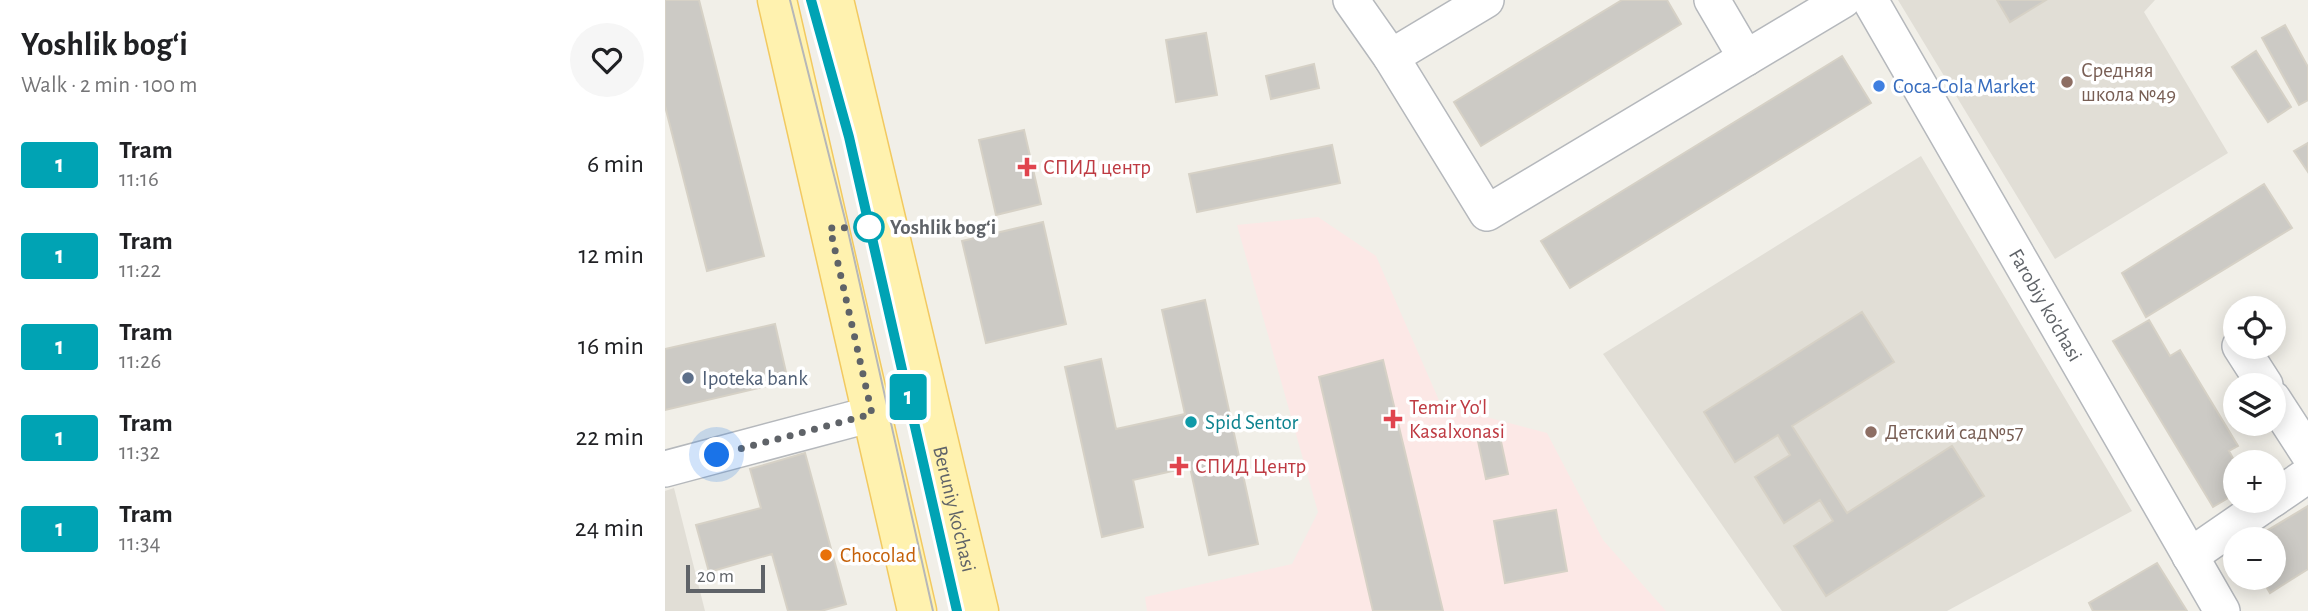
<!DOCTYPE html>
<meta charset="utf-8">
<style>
body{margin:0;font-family:"Alegreya Sans",sans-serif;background:#f6f6f6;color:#202124;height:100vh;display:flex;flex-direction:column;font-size:26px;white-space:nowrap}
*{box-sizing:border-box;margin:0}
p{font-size:23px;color:#757577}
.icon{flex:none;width:38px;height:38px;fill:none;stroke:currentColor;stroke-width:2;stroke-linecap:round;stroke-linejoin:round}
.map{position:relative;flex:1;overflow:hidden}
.details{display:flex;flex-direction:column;background:#fff;width:665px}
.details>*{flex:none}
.badge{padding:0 14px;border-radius:5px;font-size:24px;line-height:46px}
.buttons{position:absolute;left:1558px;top:296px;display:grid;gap:14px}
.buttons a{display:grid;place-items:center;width:63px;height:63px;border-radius:50%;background:#fff;box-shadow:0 4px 18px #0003;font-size:35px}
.scale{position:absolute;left:21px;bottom:18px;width:79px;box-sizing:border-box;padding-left:7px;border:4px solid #5f6368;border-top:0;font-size:19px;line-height:24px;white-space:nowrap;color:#5f6368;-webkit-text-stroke:5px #fff;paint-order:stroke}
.you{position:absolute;width:35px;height:35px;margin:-18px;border:5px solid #fff;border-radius:50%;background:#1a73e8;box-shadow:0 0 0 10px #1a73e833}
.map>.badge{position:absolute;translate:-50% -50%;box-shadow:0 0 0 4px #fff}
.round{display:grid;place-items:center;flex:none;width:74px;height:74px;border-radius:37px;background:#f6f6f6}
.overview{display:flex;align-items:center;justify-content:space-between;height:119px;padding:0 21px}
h1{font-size:33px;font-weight:700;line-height:52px}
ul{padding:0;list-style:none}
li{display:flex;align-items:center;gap:21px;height:91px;padding:0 21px}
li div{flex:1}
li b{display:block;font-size:26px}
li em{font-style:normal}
li .badge{min-width:77px;font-weight:700;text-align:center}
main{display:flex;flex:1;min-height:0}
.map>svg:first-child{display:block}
.education{fill:#e1ded6}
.medical{fill:#fce8e6}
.building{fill:#cccac5;stroke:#d6d1c6;stroke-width:2}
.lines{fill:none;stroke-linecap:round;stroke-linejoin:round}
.minor-casing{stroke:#b5b8bc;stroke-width:38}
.major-casing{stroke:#f2c960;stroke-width:41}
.minor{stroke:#fff;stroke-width:35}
.major{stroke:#fff2af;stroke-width:38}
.tram{stroke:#b6b7b8;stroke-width:2}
.line-casing{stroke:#fff;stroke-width:16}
.line{stroke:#00a3b4;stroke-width:10}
.walk{stroke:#5f6368;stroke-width:7;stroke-dasharray:0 12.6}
.education-dot{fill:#8d6e63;stroke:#fff;stroke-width:2.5}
.shop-dot{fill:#3f7fe0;stroke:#fff;stroke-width:2.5}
.health-dot{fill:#e0444e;stroke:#fff;stroke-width:2.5}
.stop-dot{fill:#fff;stroke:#00a3b4;stroke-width:3.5}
.service-dot{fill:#5c6f8a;stroke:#fff;stroke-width:2.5}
.culture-dot{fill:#0f9aa8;stroke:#fff;stroke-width:2.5}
.food-dot{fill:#e8710a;stroke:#fff;stroke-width:2.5}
.labels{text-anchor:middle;stroke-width:7;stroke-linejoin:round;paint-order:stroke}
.education-label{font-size:21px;fill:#785e54;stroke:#fff;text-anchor:start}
.shop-label{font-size:21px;fill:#366cbe;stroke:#fff;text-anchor:start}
.health-label{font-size:21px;fill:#be3a42;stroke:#fff;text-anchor:start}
.stop-label{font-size:21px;font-weight:bold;fill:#5f6368;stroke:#fff;text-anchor:start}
.street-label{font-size:21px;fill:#5f6368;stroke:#fff}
.service-label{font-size:21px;fill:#4e5e75;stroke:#fff;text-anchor:start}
.culture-label{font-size:21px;fill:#0d838f;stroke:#fff;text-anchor:start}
.food-label{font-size:21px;fill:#c56008;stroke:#fff;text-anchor:start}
</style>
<main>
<section class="details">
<div class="overview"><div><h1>Yoshlik bogʻi</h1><p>Walk · 2 min · 100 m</p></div><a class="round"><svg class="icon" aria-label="heart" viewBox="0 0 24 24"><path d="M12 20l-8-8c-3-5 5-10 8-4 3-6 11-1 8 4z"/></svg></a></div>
<ul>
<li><span class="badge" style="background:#00a3b4;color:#fff">1</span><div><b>Tram</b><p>11:16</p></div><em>6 min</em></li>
<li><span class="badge" style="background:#00a3b4;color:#fff">1</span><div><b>Tram</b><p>11:22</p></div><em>12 min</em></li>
<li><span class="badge" style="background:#00a3b4;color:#fff">1</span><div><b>Tram</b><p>11:26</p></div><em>16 min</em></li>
<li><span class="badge" style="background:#00a3b4;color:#fff">1</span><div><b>Tram</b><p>11:32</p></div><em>22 min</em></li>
<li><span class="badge" style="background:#00a3b4;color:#fff">1</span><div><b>Tram</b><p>11:34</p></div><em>24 min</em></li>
</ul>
</section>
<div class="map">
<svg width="1643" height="611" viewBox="0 0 1643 611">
<rect width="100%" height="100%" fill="#f1efe8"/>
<path class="education" d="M 1233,0 L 1490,0 L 1479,12 L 1563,153 L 1390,259 Z
M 1256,156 L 1467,511 L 1282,611 L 1117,611 L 938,354 Z
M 9,488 L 40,611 L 0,611 L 0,491 Z"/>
<path class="medical" d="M 653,217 L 711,256 L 776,405 L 882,433 L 938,540 L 1001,611 L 482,611 L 480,597 L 627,564 L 653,512 L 572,225 Z"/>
<path class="building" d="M 0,0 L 34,0 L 99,256 L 42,271 L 0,106 Z
M 957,0 L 1002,0 L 1016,24 L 816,146 L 789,102 Z
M 1332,0 L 1381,0 L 1345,22 Z
M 1620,25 L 1643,67 L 1643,100 L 1634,105 L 1597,38 Z
M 541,33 L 552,95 L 511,102 L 501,40 Z
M 1591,51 L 1626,107 L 1603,122 L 1567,67 Z
M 1177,56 L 1206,103 L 905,288 L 876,241 Z
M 649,64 L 654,88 L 606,99 L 601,76 Z
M 359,130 L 376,204 L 331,215 L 314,140 Z
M 1643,143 L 1643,172 L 1629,151 Z
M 667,145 L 675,183 L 532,212 L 524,174 Z
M 1599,184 L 1627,228 L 1481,317 L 1457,273 Z
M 378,222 L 401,324 L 321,343 L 297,241 Z
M 540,300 L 593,544 L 544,555 L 525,467 L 468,480 L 478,527 L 437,537 L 400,367 L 436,359 L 451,429 L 520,414 L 497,310 Z
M 1197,312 L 1229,362 L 1127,426 L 1182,513 L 1287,446 L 1319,496 L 1161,596 L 1129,546 L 1168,521 L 1155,500 L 1119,523 L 1090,477 L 1125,455 L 1113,435 L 1070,462 L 1039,412 Z
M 1484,320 L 1505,356 L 1515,350 L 1573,446 L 1564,451 L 1570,462 L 1570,494 L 1548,507 L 1448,341 Z
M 110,324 L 123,381 L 0,410 L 0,349 Z
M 718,360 L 778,611 L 708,611 L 654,377 Z
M 835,437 L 843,474 L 821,479 L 813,441 Z
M 140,453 L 181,604 L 156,611 L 123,611 L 107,554 L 44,572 L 31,525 L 96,508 L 85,469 Z
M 1643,506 L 1643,569 L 1605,593 L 1596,578 L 1608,578 L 1608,539 L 1588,539 Z
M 891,510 L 902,571 L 840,583 L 829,521 Z
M 1492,563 L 1522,611 L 1428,611 L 1424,603 Z"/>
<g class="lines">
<g class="minor-casing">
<g id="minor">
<path d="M 686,0 L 726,57 L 822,213 L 1178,0"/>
<path d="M 1047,0 L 1081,58"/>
<path id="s1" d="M 1205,0 L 1557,611"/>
<path d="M 726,57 L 821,0"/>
<path d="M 1575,346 L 1600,385"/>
<path d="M 1608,399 L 1643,453"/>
<path d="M 0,469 L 207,414"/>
<path d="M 1608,499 L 1643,475"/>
<path d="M 1525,556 L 1606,500"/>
</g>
</g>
<g class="major-casing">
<g id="major">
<path d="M 112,0 L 252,611"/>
<path id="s2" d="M 169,0 L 314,611"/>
</g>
</g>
<use href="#minor" class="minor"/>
<use href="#major" class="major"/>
<path class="tram" d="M 125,0 L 183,231 L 268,611
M 146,0 L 184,137 L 292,611"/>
</g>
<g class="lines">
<g class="line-casing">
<path id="line" d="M 146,0 L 184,137 L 292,611"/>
</g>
<use href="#line" class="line"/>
<path class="walk" d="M 52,455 L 207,414 L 165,228 L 204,227"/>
</g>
<g class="education-dot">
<circle cx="1402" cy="82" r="7"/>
<circle cx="1206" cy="432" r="7"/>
</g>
<circle class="shop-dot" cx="1214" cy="86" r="7"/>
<g class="health-dot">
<path d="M358.5 156.5h7v7h7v7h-7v7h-7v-7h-7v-7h7z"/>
<path d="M724.5 408.5h7v7h7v7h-7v7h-7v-7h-7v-7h7z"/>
<path d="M510.5 455.5h7v7h7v7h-7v7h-7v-7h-7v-7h7z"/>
</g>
<circle class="stop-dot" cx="204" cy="227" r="14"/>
<circle class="service-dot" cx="23" cy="378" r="7"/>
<circle class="culture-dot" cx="526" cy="422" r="7"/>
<circle class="food-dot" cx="161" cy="555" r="7"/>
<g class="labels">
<g class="education-label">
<text x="1416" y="77">Средняя<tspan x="1416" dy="24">школа №49</tspan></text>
<text x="1220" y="439">Детский сад№57</text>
</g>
<g class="shop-label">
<text x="1228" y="93">Coca-Cola Market</text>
</g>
<g class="health-label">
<text x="378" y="174">СПИД центр</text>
<text x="744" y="414">Temir Yo'l<tspan x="744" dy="24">Kasalxonasi</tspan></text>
<text x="530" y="473">СПИД Центр</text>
</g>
<g class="stop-label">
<text x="225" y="234">Yoshlik bogʻi</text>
</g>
<g class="street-label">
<text dy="7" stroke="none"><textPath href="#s1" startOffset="352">Farobiy ko'chasi</textPath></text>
<text dy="7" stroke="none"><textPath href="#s2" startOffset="523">Beruniy ko'chasi</textPath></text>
</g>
<g class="service-label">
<text x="37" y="385">Ipoteka bank</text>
</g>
<g class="culture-label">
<text x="540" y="429">Spid Sentor</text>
</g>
<g class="food-label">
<text x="175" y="562">Chocolad</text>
</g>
</g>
</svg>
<div class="buttons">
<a><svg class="icon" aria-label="locate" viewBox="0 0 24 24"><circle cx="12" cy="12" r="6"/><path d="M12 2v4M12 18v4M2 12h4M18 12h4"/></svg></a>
<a><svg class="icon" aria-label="layers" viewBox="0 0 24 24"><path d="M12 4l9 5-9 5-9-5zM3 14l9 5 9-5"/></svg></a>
<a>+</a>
<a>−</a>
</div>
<div class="scale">20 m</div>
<div class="you" style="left:52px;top:455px"></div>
<b class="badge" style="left:243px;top:397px;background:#00a3b4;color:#fff">1</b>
</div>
</main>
